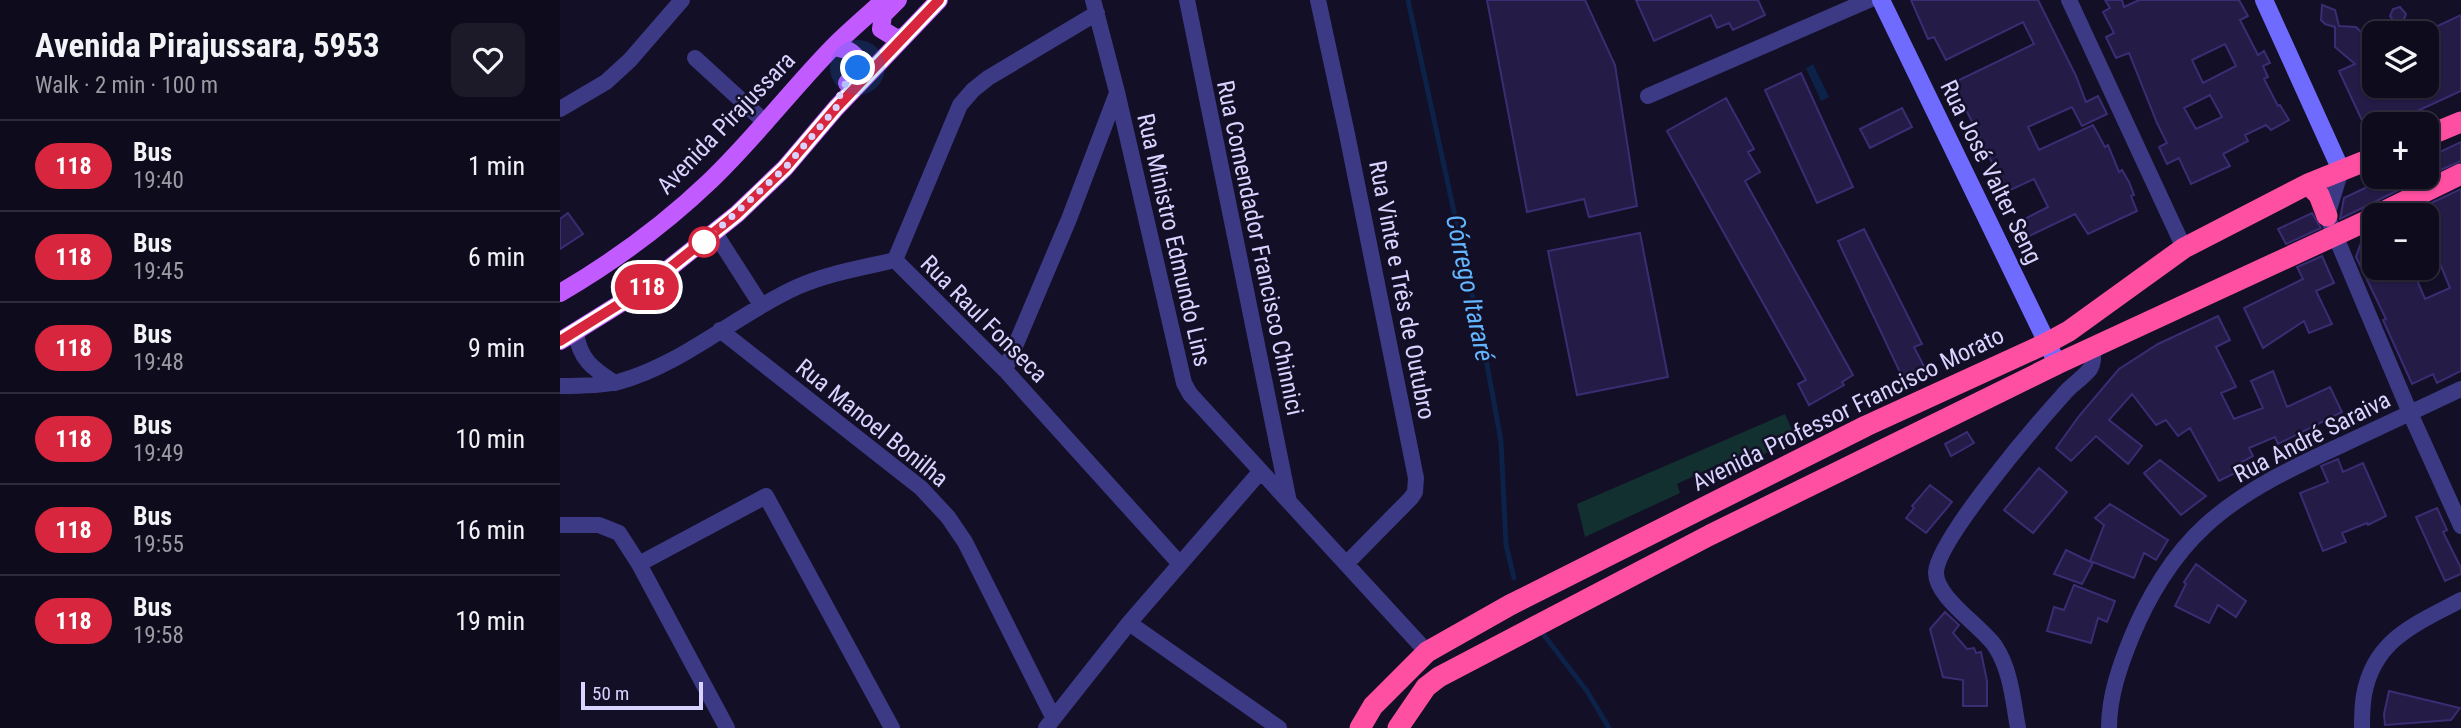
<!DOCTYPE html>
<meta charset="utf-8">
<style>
body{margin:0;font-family:"Roboto Condensed",sans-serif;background:#1c1929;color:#f1f3f6;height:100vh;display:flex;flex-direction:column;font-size:26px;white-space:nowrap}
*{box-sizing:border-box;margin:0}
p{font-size:23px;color:#9b9ba3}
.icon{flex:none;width:38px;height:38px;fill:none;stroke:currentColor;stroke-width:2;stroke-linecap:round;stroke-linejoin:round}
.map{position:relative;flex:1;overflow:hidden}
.drawer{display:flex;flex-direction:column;background:#0e0b1c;width:560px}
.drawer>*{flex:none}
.badge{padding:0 14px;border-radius:23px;font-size:24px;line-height:46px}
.controls{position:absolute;left:1802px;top:21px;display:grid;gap:14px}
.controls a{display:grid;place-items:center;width:77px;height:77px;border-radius:14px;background:#0e0b1c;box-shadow:0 2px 5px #0004,0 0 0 2px #2e2b3b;font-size:35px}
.scale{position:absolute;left:21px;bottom:18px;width:122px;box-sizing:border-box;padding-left:7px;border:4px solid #d9d4ff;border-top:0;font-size:19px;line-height:24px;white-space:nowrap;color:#d9d4ff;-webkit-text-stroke:5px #130f26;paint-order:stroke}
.you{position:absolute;width:35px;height:35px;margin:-18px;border:5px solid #fff;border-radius:50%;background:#1a73e8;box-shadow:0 0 0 10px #1a73e833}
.map>.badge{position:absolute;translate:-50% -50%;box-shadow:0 0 0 4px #fff}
.round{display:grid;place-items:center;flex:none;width:74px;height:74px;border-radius:14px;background:#1c1929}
.head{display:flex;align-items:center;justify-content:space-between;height:119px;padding:0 35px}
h1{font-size:33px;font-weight:700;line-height:52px}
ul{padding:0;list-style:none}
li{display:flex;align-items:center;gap:21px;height:91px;padding:0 35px;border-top:2px solid #2e2b3b}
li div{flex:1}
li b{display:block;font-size:26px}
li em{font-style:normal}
li .badge{min-width:77px;font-weight:700;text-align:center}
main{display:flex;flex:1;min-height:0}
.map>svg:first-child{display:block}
.green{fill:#12302f}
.water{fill:#0c2248}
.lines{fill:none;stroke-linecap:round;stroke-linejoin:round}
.stream{stroke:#0c2248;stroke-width:5}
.building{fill:#241b47;stroke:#3b2d73;stroke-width:2;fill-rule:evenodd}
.street{stroke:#3d3a85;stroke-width:16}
.secondary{stroke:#6f6bff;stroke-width:18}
.primary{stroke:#c25bff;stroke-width:18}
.highway{stroke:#ff4fa3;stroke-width:21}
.line-casing{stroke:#fff;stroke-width:16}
.line{stroke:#d7263d;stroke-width:10}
.walk{stroke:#d9d4ff;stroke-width:7;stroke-dasharray:0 12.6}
.stop-dot{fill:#fff;stroke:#d7263d;stroke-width:3.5}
.labels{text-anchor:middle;stroke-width:5;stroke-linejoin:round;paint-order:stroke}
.street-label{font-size:24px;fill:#d9d4ff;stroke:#130f26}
.water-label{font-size:26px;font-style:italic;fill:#62b6ff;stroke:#130f26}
</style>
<main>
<section class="drawer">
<div class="head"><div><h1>Avenida Pirajussara, 5953</h1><p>Walk · 2 min · 100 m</p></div><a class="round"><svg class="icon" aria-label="heart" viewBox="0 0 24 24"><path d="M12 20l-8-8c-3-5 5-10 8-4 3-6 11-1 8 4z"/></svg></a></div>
<ul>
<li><span class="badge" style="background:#d7263d;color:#fff">118</span><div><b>Bus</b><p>19:40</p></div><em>1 min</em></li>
<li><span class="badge" style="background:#d7263d;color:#fff">118</span><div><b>Bus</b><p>19:45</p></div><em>6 min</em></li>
<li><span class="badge" style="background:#d7263d;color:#fff">118</span><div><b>Bus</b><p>19:48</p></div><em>9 min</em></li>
<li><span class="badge" style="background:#d7263d;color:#fff">118</span><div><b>Bus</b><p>19:49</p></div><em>10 min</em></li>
<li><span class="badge" style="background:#d7263d;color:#fff">118</span><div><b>Bus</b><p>19:55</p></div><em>16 min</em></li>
<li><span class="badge" style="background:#d7263d;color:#fff">118</span><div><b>Bus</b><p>19:58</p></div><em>19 min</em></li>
</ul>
</section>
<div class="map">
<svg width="1901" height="728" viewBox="0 0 1901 728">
<rect width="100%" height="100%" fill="#130f26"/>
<path class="green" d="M 1225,414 L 1236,439 L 1168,471 L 1163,462 L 1117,484 L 1120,493 L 1025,537 L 1017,504 Z"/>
<path class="water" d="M 1253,64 L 1269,97 L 1261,101 L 1246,68 Z"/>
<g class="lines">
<path class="stream" d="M 848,0 L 926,359 L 941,441 L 946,545 L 954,578
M 983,634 L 1027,691 L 1049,728"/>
</g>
<path class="building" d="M 927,0 L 1025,0 L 1055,65 L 1077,206 L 1029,217 L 1024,199 L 967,212 Z
M 1076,0 L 1198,0 L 1205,15 L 1173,30 L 1169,23 L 1157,28 L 1151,15 L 1094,41 Z
M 1351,0 L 1478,0 L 1516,76 L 1526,102 L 1538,96 L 1547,114 L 1522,126 L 1512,107 L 1468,127 L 1479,150 L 1533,125 L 1545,147 L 1548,145 L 1559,172 L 1562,170 L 1569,182 L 1574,195 L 1571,196 L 1577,211 L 1528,234 L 1515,214 L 1461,240 L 1453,225 L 1488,207 L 1474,179 L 1444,193 L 1435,174 L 1437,173 L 1393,83 L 1474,44 L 1463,22 L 1386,60 L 1374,37 L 1368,39 Z
M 1545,0 L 1562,0 L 1564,7 L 1579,0 L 1679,0 L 1688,16 L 1680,20 L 1698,55 L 1704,51 L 1710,63 L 1703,66 L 1708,77 L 1704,79 L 1718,106 L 1720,105 L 1729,120 L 1711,130 L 1706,125 L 1685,135 L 1688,141 L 1663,154 L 1670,166 L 1631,184 L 1619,158 L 1607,164 L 1599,147 L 1607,143 L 1597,123 L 1569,53 L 1556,58 L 1546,37 L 1554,33 L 1543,12 L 1550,8 ZM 1665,44 L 1676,66 L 1643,83 L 1632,60 ZM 1650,95 L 1662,117 L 1636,129 L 1624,108 Z
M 1762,5 L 1775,10 L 1779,26 L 1796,27 L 1803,34 L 1805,59 L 1815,55 L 1815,86 L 1867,86 L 1867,31 L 1901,15 L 1901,91 L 1829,124 L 1815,124 L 1813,144 L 1779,71 L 1795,64 L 1775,47 L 1775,27 L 1765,24 L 1761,20 Z
M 1840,7 L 1846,14 L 1842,24 L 1833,20 L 1830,16 L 1833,9 Z
M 1241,73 L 1293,187 L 1257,203 L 1205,90 Z
M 1166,98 L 1194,149 L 1188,152 L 1200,172 L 1185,181 L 1293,375 L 1282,382 L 1284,385 L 1249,405 L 1238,384 L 1246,380 L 1107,131 Z
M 1342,108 L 1352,127 L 1310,148 L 1300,129 Z
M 1901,142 L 1901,161 L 1867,176 L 1867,158 Z
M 1828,177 L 1865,177 L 1780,219 L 1784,198 Z
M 1901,189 L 1901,371 L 1877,383 L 1873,374 L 1852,384 L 1823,320 L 1826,319 L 1796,257 L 1803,237 L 1815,232 L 1815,268 L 1852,268 L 1865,299 L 1890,288 L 1867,232 L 1867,205 Z
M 8,213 L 23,234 L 0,249 L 0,219 Z
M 1752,213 L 1761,228 L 1726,244 L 1718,229 Z
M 1304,229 L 1362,344 L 1354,347 L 1368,374 L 1346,385 L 1278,241 Z
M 1080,233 L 1108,377 L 1017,395 L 988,251 Z
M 1762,256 L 1774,283 L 1756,291 L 1772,324 L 1749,333 L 1744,321 L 1703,348 L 1684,308 L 1743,279 L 1737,267 Z
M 1658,316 L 1670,340 L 1656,347 L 1676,387 L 1661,393 L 1674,419 L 1703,408 L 1691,381 L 1713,371 L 1727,407 L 1770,387 L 1782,412 L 1718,444 L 1715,437 L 1689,448 L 1693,456 L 1672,467 L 1675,473 L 1659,481 L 1630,428 L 1618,436 L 1606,420 L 1596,425 L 1572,394 L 1549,420 L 1582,446 L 1568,464 L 1536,436 L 1511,461 L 1496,448 L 1519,416 L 1559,369 L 1598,344 Z
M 1407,432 L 1414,443 L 1391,456 L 1385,444 Z
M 1778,459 L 1783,472 L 1803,463 L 1826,516 L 1808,525 L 1807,523 L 1782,533 L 1786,542 L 1763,551 L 1740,493 L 1768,482 L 1761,466 Z
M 1600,460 L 1646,496 L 1621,515 L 1584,473 Z
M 1479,468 L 1507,492 L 1473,533 L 1444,510 Z
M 1370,485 L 1392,502 L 1366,533 L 1346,518 L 1354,508 L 1352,506 Z
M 1550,504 L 1608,540 L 1596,560 L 1584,553 L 1574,578 L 1530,561 L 1544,525 L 1535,518 Z
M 1877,508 L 1887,530 L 1883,532 L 1901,568 L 1901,574 L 1885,581 L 1856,517 Z
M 1506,550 L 1533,563 L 1522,584 L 1494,574 Z
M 1636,564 L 1686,601 L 1676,617 L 1658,605 L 1649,623 L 1615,606 L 1626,584 L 1624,582 Z
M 1514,585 L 1555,601 L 1547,622 L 1538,618 L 1531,643 L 1487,631 L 1494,607 L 1504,610 Z
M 1385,612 L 1399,625 L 1393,633 L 1407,649 L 1414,648 L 1416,653 L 1421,652 L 1427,681 L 1427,706 L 1403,706 L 1403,680 L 1383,677 L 1370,629 Z
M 1829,691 L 1900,708 L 1891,720 L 1825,725 L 1824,714 Z"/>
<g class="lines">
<path class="street" d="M 533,0 L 557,92 L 624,383 L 630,394 L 867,652
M 627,0 L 729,502
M 758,0 L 787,134 L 856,478 L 855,492 L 851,498 L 786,564
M 1509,0 L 1624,248
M 537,13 L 428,78 L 413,90 L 400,105 L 335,260 L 445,370 L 620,564
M 135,58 L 206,123
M 1088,96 L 1309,0
M 0,109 L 46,82 L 70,60 L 122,0
M 1781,170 L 1767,216 L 1850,413 L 1901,526
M 155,233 L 201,305
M 160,330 L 361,488 L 388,517 L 405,542 L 493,717
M 16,332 C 19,359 33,369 55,383
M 445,370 L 509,219 L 557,93
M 0,386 C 19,386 40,386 58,382 C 122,365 177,314 237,287 C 268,273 302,268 335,260
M 0,525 L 39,525 L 59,533 L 79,564 L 167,728
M 79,564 L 206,496 L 332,728
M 569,623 L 719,728
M 486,728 L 569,623 L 700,472
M 1458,728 C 1453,701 1451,670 1435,646 C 1420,625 1375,597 1376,572 C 1378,539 1476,425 1503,395 C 1511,385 1522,379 1530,369 C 1534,363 1533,356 1533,349
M 1549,728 C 1549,696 1560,665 1572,636 C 1588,597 1613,555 1645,526 C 1685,489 1736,466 1786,443 C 1824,425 1862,407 1901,389
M 1802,728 C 1802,717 1802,706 1804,695 C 1814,639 1856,624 1901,600"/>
<path class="secondary" d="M 1321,0 L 1493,355
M 1704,0 L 1781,170"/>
<path class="primary" d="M 338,0 L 323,15 L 321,29 L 334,37 L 341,38
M 273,47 C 288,49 298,52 298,68 L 287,83
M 0,293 C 53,262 105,224 150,181 C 194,139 231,90 273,47 C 289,31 307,16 324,0
M 0,341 L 82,290 L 177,214 L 225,168 L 276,108 L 379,0"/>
<path class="highway" d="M 1867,136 L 1901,122
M 1748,184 L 1759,195 L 1767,216
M 1817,215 L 1901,174
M 800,728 L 813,706 L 867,652 L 950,605 L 1306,426 L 1487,343 L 1509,331 L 1624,248 L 1748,184 L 1815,157
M 838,728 L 866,687 L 879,677 L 1150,535 L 1497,364 L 1815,217"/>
</g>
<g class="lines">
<g class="line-casing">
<path id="line" d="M 0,341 L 82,290 L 177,214 L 225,168 L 276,108 L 379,0"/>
</g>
<use href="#line" class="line"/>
<path class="walk" d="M 144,242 L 225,168 L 276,108 L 282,88 L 298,68"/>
</g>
<circle class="stop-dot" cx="144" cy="242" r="14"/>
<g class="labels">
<g class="street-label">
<text transform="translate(166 123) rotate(-46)" y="8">Avenida Pirajussara</text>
<text transform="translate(1431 172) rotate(64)" y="8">Rua José Valter Seng</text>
<text transform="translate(614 240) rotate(77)" y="8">Rua Ministro Edmundo Lins</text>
<text transform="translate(700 248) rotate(78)" y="8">Rua Comendador Francisco Chinnici</text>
<text transform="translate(842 290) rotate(79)" y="8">Rua Vinte e Três de Outubro</text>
<text transform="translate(424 319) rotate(45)" y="8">Rua Raul Fonseca</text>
<text transform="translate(1288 409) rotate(-26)" y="8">Avenida Professor Francisco Morato</text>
<text transform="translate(312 423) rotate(39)" y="8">Rua Manoel Bonilha</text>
<text transform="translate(1752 437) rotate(-27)" y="8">Rua André Saraiva</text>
</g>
<g class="water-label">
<text transform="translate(910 288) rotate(78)" y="9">Córrego Itararé</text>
</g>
</g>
</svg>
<div class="controls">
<a><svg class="icon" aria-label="layers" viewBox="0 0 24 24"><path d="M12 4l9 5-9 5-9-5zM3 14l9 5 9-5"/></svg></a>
<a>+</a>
<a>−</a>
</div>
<div class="scale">50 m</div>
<div class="you" style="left:298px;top:68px"></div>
<b class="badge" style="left:87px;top:287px;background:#d7263d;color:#fff">118</b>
</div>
</main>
